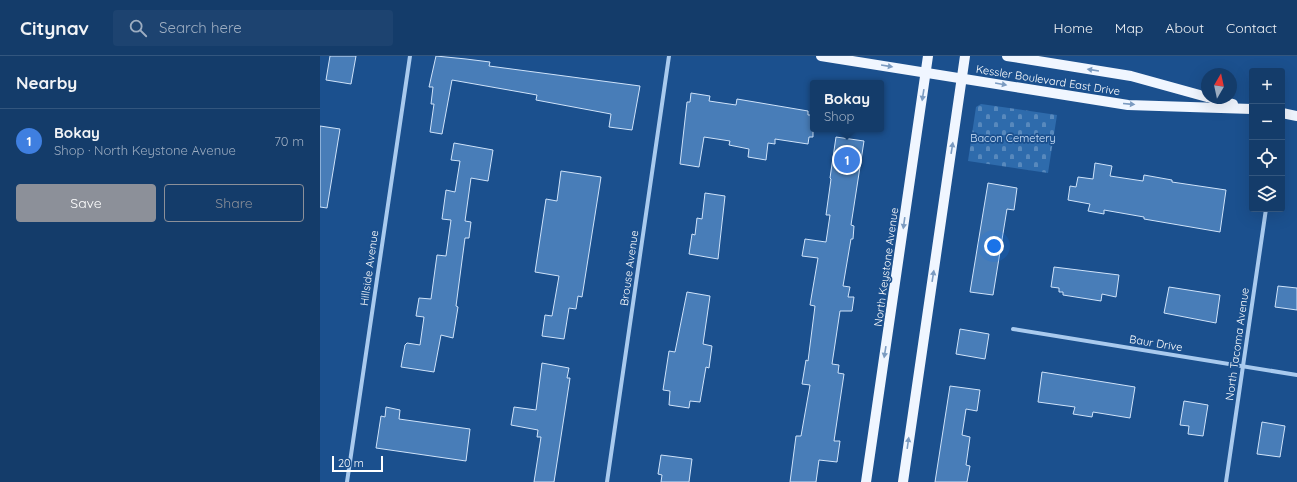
<!DOCTYPE html>
<meta charset="utf-8">
<style>
:root{--surface:#143c6a;--page:#1d4370;--text:#f1f3f6;--muted:#9dadc1;--line:#33567e;--accent:#8c9099}
body{margin:0;font-family:Quicksand,sans-serif;background:var(--page);color:var(--text)}
.controls{position:absolute;right:12px;top:12px;display:grid;overflow:hidden;border-radius:4px;box-shadow:0 4px 16px #0002}
.controls button{width:36px;height:36px;display:grid;place-items:center;padding:0;border:0;border-bottom:1px solid var(--line);background:var(--surface);color:var(--text);font:20px sans-serif}
.compass{position:absolute;left:881px;top:12px;width:36px;height:36px;border-radius:50%;background:var(--surface);box-shadow:0 4px 16px #0002;rotate:9deg}
.scale{position:absolute;left:12px;bottom:10px;width:51px;box-sizing:border-box;padding-left:4px;border:2px solid #fff;border-top:0;font-size:11px;line-height:14px;white-space:nowrap;color:#fff;-webkit-text-stroke:3px #1b508e;paint-order:stroke}
.you{position:absolute;left:674px;top:190px;width:14px;height:14px;margin:-10px;border:3px solid #fff;border-radius:50%;background:#1a73e8;box-shadow:0 0 0 6px #1a73e833}
.badge{display:grid;place-items:center;width:26px;height:26px;border-radius:50%;background:var(--accent);color:#fff;font-size:13px;font-weight:700}
.pin{position:absolute;translate:-50% -50%;border:2px solid #fff;box-shadow:0 1px 4px #0006}
.popup{position:absolute;left:490px;top:24px;width:74px;height:52px;box-sizing:border-box;display:grid;place-content:center;border-radius:4px;background:var(--surface);filter:drop-shadow(0 1px 3px #0005);font-size:13px;white-space:nowrap;color:var(--muted)}
.popup b{font-size:15px;color:var(--text)}
.popup::after{content:'';position:absolute;left:50%;top:100%;margin-left:-8px;border:8px solid transparent;border-top-color:var(--surface)}
.list{margin:0;padding:0;list-style:none}
h2{display:flex;justify-content:space-between;align-items:center;height:52px;margin:0;padding:0 16px;font-size:17px}
h2 small{font-size:13px;font-weight:400;color:var(--muted)}
.list li{display:grid;grid-template-columns:26px 1fr auto;gap:12px;align-items:center;box-sizing:border-box;height:64px;padding:0 16px;border-top:1px solid var(--line)}
.list b{display:block;font-size:15px;white-space:nowrap}
.list p{margin:0;font-size:13px;white-space:nowrap;color:var(--muted)}
.list em{font-size:13px;font-style:normal;color:var(--muted)}
.actions{display:flex;gap:8px;padding:12px 16px}
.actions a{flex:1;padding:9px 0;border:1px solid var(--accent);border-radius:4px;text-align:center;font-size:14px;color:var(--accent)}
.actions .main{background:var(--accent);color:#fff}
.icon{flex:none;width:22px;height:22px;fill:none;stroke:currentColor;stroke-width:2;stroke-linecap:round;stroke-linejoin:round}
.map{position:relative;flex:none;width:977px;height:426px;overflow:hidden}
header{display:flex;align-items:center;gap:24px;box-sizing:border-box;height:56px;padding:0 20px;background:var(--surface);border-bottom:1px solid var(--line)}
header strong{font-size:19px}
nav{display:flex;gap:22px;margin-inline-start:auto;font-size:14px}
.search{width:280px;height:36px;background:var(--page);display:flex;align-items:center;gap:10px;box-sizing:border-box;padding:0 14px;border-radius:4px;color:var(--muted);font-size:15px}
main{display:flex}
aside{flex:1;background:var(--surface)}
.map>svg:first-child{display:block}
.cemetery{fill:url(#cemetery-stones)}
.building{fill:#487db8;stroke:#cfe3fa}
.lines{fill:none;stroke-linecap:round;stroke-linejoin:round}
.minor{stroke:#a9caee;stroke-width:4}
.primary{stroke:#f0f6ff;stroke-width:10}
.oneway{fill:#7b9bc1}
.labels{text-anchor:middle;dominant-baseline:central;stroke-width:3.5;stroke-linejoin:round;paint-order:stroke}
.street-label{font-size:11px;fill:#fff;stroke:#1b508e}
.park-label{font-size:11px;fill:#cfe3fa;stroke:#1b508e}
</style>
<header>
<strong>Citynav</strong>
<div class="search"><svg class="icon" aria-label="search" viewBox="0 0 24 24"><circle cx="10" cy="10" r="6"/><path d="M15 15l6 6"/></svg>Search here</div>
<nav><a>Home</a><a>Map</a><a>About</a><a>Contact</a></nav>
</header>
<main>
<aside>
<h2>Nearby<small></small></h2>
<ul class="list">
<li><span class="badge" style="background:#3f7fe0">1</span><div><b>Bokay</b><p>Shop · North Keystone Avenue</p></div><em>70 m</em></li>
</ul>
<div class="actions"><a class="main">Save</a><a>Share</a></div>
</aside>
<div class="map">
<svg width="977" height="426" viewBox="0 0 977 426">
<defs>
<pattern id="cemetery-stones" width="16" height="16" patternUnits="userSpaceOnUse"><rect width="16" height="16" fill="#2e6bac"/><path d="M2 7V4a2 2 0 0 1 4 0v3zM10 15v-3a2 2 0 0 1 4 0v3z" fill="#5889bd"/></pattern>
</defs>
<rect width="100%" height="100%" fill="#1b508e"/>
<polygon class="cemetery" points="661,48 737,59 728,117 648,105 656,51"/>
<g class="building">
<polygon points="10,0 36,0 31,28 6,24"/>
<polygon points="116,0 146,3 170,6 169,10 320,30 312,74 289,71 291,58 216,44 217,39 132,24 122,78 110,76 114,48 111,48 113,31 109,31"/>
<polygon points="371,37 390,40 389,45 416,49 417,43 488,55 488,59 493,59 493,81 489,81 488,88 455,83 455,88 448,87 446,104 428,101 429,93 409,89 410,85 384,81 379,111 360,108 367,46 370,46"/>
<polygon points="0,70 20,73 7,152 0,151"/>
<polygon points="516,81 544,85 531,169 534,170 533,183 531,183 523,230 530,231 528,241 534,241 532,255 520,255 512,308 519,309 518,317 524,318 514,385 520,385 517,406 499,404 496,426 470,426 476,380 481,380 490,329 482,328 486,304 488,305 495,250 490,249 498,202 482,200 485,183 506,186 510,159 506,159 511,123 510,122"/>
<polygon points="134,87 173,94 168,125 151,122 145,165 151,166 149,182 145,182 136,250 138,251 133,282 121,279 114,316 81,311 85,289 87,287 100,289 104,261 96,260 99,242 111,243 117,199 126,200 131,164 122,163 126,134 135,136 140,105 131,104"/>
<polygon points="775,107 792,110 790,120 823,125 824,119 852,124 852,126 906,134 900,176 824,163 824,161 784,154 784,158 768,155 770,148 748,144 750,130 756,131 758,121 773,123"/>
<polygon points="241,115 281,121 262,241 258,240 256,253 249,252 244,283 222,280 225,259 232,260 239,220 215,216 226,143 237,145"/>
<polygon points="668,127 697,132 694,154 687,153 673,239 650,236"/>
<polygon points="385,137 405,140 398,203 369,198 372,178 375,179 377,162 382,163"/>
<polygon points="734,211 799,219 796,241 782,238 781,245 743,239 743,236 739,236 739,232 731,231"/>
<polygon points="958,230 977,232 977,254 955,251"/>
<polygon points="849,231 900,239 896,267 844,257"/>
<polygon points="367,236 390,240 383,288 392,290 389,312 386,311 380,346 370,345 369,352 349,349 350,335 343,334 349,295 355,296"/>
<polygon points="640,273 669,278 665,303 636,298"/>
<polygon points="222,307 249,312 247,322 250,322 234,426 214,426 221,381 217,381 218,374 191,369 194,351 216,354"/>
<polygon points="722,316 815,331 810,362 773,356 772,361 753,358 755,351 718,346"/>
<polygon points="630,330 660,334 657,355 646,353 642,379 650,381 646,409 650,410 647,426 615,426"/>
<polygon points="864,345 888,349 883,380 868,378 869,370 860,369"/>
<polygon points="66,351 80,354 79,363 150,373 146,405 56,392 61,360 65,361"/>
<polygon points="942,366 965,370 960,401 937,398"/>
<polygon points="341,399 372,403 369,426 341,426 342,419 338,418"/>
</g>
<g class="lines">
<g class="minor">
<polyline points="693,273 977,319"/>
<polyline points="27,426 90,0"/>
<polyline points="287,426 349,0"/>
<polyline points="906,426 946,153"/>
</g>
<g class="primary">
<polyline points="501,0 808,49 932,53"/>
<polyline points="687,0 811,20 887,41"/>
<polyline points="891,42 913,48"/>
<polyline points="962,57 977,60"/>
<polyline points="546,426 608,0"/>
<polyline points="583,426 645,0"/>
</g>
</g>
<defs><path id="oneway-solid" d="M-6-.8H1V-3.2L6.5 0L1 3.2V.8H-6Z"/></defs>
<g class="oneway">
<use href="#oneway-solid" transform="translate(567 10) rotate(9)"/>
<use href="#oneway-solid" transform="translate(773 14) rotate(-171)"/>
<use href="#oneway-solid" transform="translate(681 28) rotate(10)"/>
<use href="#oneway-solid" transform="translate(603 39) rotate(99)"/>
<use href="#oneway-solid" transform="translate(809 48) rotate(5)"/>
<use href="#oneway-solid" transform="translate(632 92) rotate(-81)"/>
<use href="#oneway-solid" transform="translate(584 167) rotate(98)"/>
<use href="#oneway-solid" transform="translate(613 220) rotate(-81)"/>
<use href="#oneway-solid" transform="translate(565 296) rotate(99)"/>
<use href="#oneway-solid" transform="translate(588 387) rotate(-82)"/>
</g>
<g class="labels">
<g class="street-label">
<text transform="translate(728 24) rotate(9)">Kessler Boulevard East Drive</text>
<text transform="translate(566 211) rotate(-82)">North Keystone Avenue</text>
<text transform="translate(49 212) rotate(-82)">Hillside Avenue</text>
<text transform="translate(309 212) rotate(-82)">Brouse Avenue</text>
<text transform="translate(836 287) rotate(9)">Baur Drive</text>
<text transform="translate(917 288) rotate(-82)">North Tacoma Avenue</text>
</g>
<g class="park-label">
<text x="693" y="82">Bacon Cemetery</text>
</g>
</g>
</svg>
<div class="controls">
<button>+</button>
<button>−</button>
<button><svg class="icon" aria-label="locate" viewBox="0 0 24 24"><circle cx="12" cy="12" r="6"/><path d="M12 2v4M12 18v4M2 12h4M18 12h4"/></svg></button>
<button><svg class="icon" aria-label="layers" viewBox="0 0 24 24"><path d="M12 4l9 5-9 5-9-5zM3 14l9 5 9-5"/></svg></button>
</div>
<svg class="compass" viewBox="-18 -18 36 36"><path d="M0-13l5 13h-10z" fill="#e53935"/><path d="M0 13l5-13h-10z" fill="#9dadc1"/></svg>
<div class="scale">20 m</div>
<div class="you"></div>
<div class="pin badge" style="left:527px;top:104px;background:#3f7fe0">1</div>
<div class="popup"><b>Bokay</b>Shop</div>
</div>
</main>
